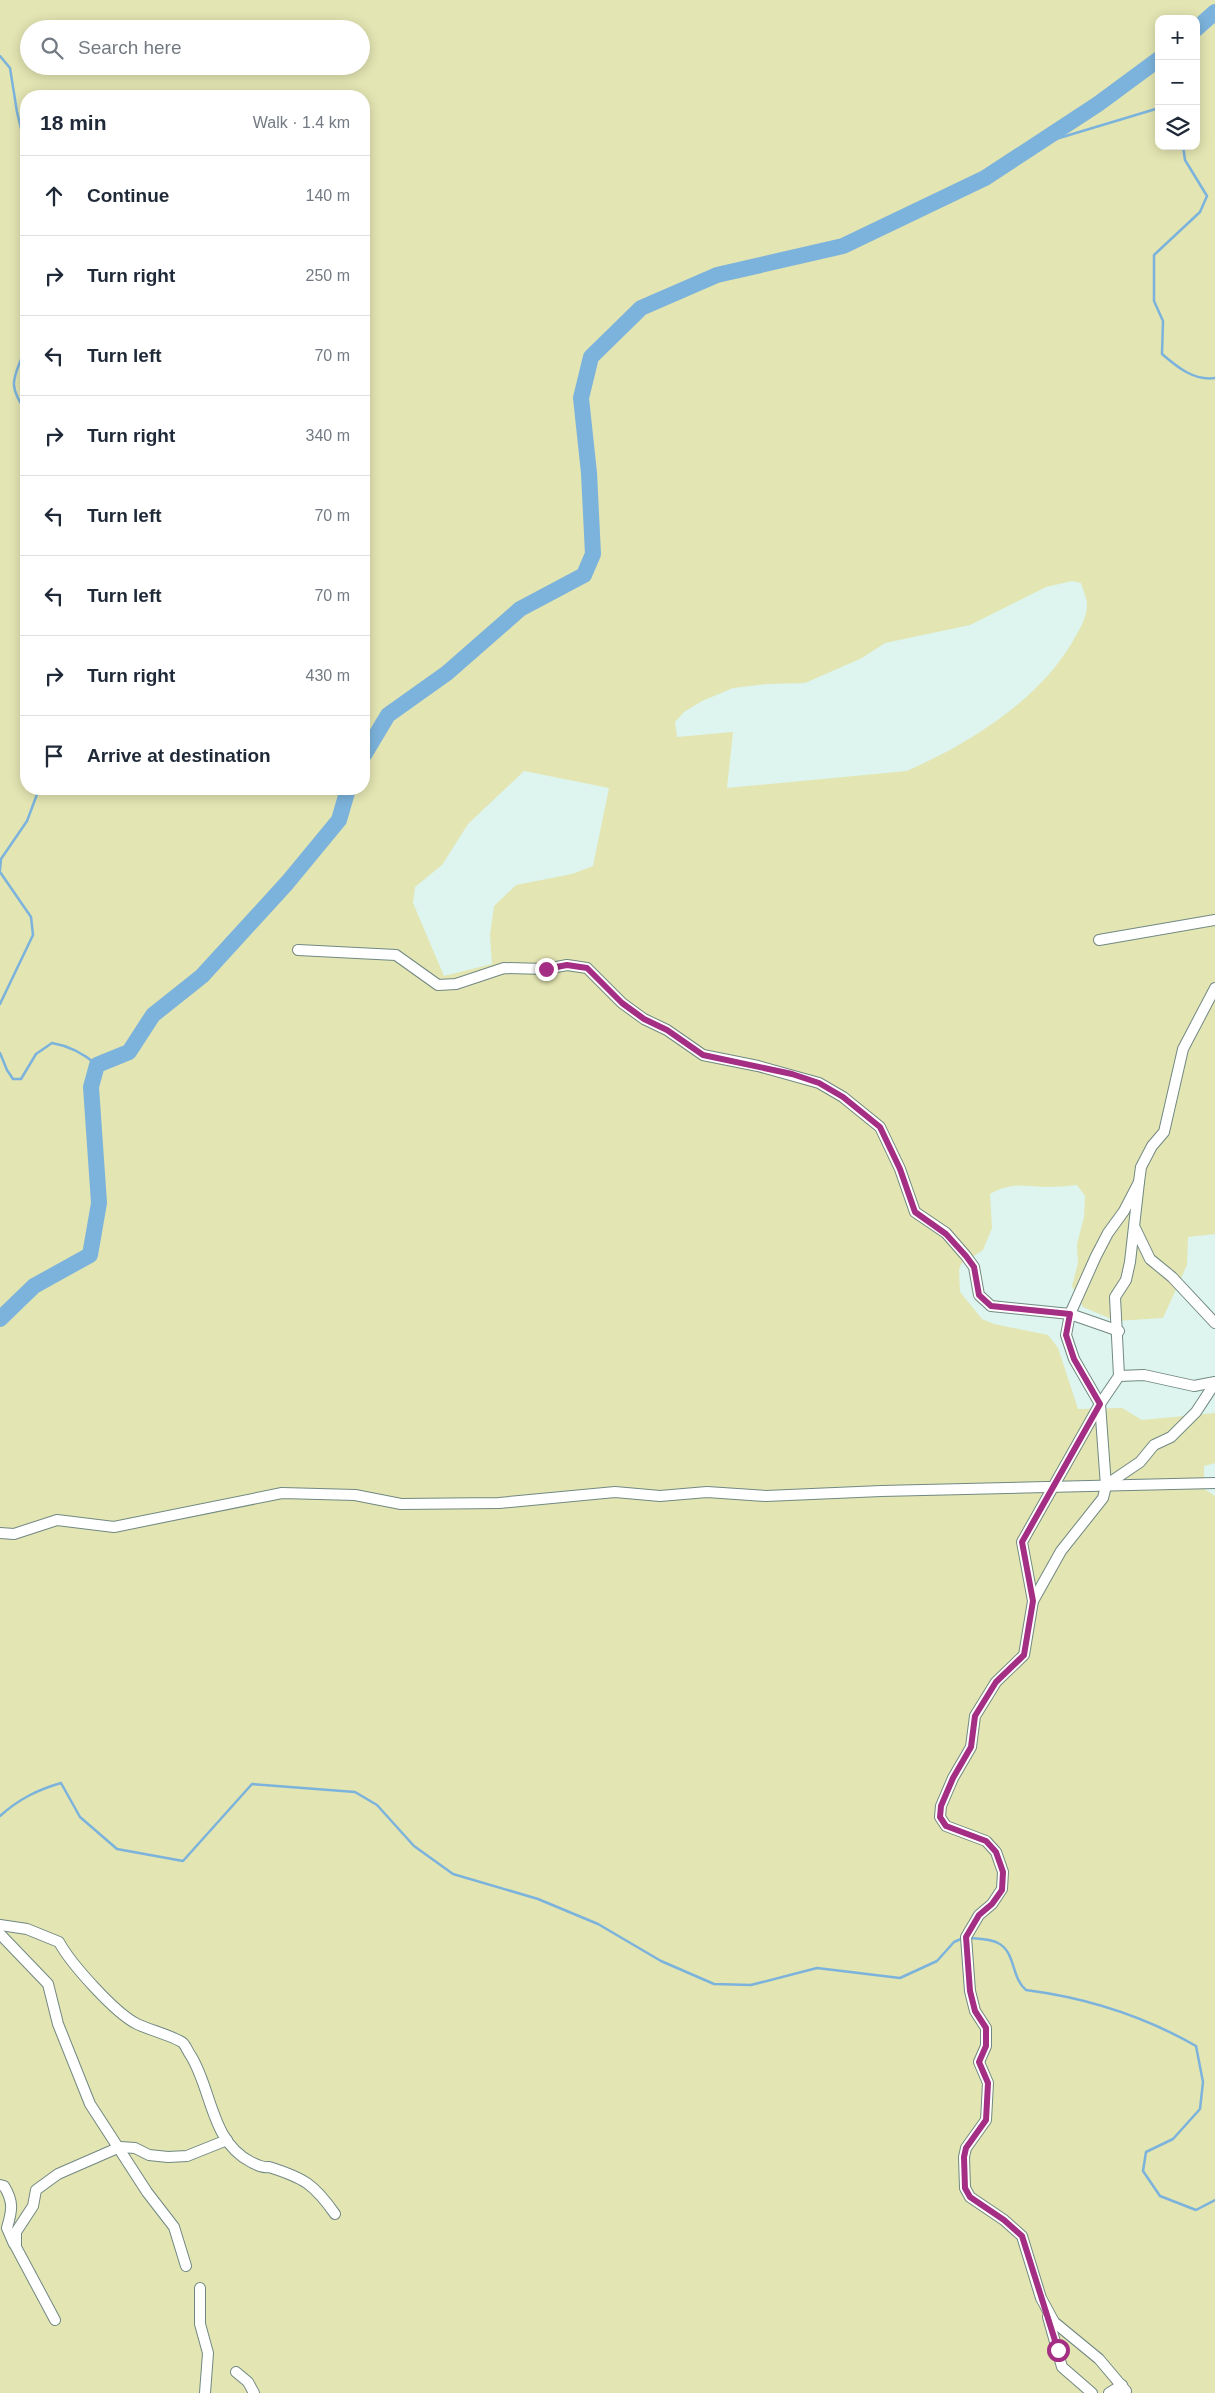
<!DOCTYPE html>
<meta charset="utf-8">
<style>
:root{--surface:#fff;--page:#f2f2f3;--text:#1f2937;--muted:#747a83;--line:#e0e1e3}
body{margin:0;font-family:Helvetica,sans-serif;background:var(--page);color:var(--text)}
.controls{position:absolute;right:15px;top:15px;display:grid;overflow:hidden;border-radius:10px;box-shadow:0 2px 12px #0003}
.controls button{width:45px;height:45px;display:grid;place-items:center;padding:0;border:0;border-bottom:1px solid var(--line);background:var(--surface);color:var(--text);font:25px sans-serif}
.stop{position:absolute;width:15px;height:15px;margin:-11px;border:4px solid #a52e85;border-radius:50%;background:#fff}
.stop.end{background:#a52e85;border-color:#fff;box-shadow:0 1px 5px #0008}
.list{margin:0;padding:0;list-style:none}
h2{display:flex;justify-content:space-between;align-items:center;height:65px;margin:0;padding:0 20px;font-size:21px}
h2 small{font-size:16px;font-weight:400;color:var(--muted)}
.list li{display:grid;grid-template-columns:32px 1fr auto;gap:15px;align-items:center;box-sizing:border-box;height:80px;padding:0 20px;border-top:1px solid var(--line)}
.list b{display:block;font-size:19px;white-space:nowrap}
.list em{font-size:16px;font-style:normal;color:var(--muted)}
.icon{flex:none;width:28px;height:28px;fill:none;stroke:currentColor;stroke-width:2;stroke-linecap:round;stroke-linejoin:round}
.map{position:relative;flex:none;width:1215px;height:2393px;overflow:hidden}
.search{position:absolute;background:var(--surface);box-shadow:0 2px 12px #0003;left:20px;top:20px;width:350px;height:55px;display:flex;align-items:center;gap:12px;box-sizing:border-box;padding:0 18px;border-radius:28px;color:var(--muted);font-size:19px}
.panel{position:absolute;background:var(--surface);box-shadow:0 2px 12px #0003;left:20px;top:90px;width:350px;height:705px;border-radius:20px}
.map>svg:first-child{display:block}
.green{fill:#e3e5b2;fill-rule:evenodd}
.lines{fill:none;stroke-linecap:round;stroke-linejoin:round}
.stream{stroke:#7cb3dc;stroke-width:2.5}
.river{stroke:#7cb3dc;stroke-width:16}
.minor-casing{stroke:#728882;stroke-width:12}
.minor{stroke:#fff;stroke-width:10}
.route{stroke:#a52e85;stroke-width:6}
</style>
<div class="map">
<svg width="1215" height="2393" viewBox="0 0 1215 2393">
<rect width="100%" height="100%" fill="#ddf5ee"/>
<path class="green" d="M0,0H1215V1234L1188,1237L1187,1265L1163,1318L1116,1321L1083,1307L1072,1286L1078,1263L1077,1244L1084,1217L1085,1196L1077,1185C1066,1186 1055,1187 1045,1187C1022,1186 1012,1182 990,1194L992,1228L983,1250L961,1264L959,1270L960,1292L982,1319L994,1324L1048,1335L1058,1348L1078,1409L1122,1408L1142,1420L1215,1413V1463L1204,1466V1489L1215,1496V2393H0ZM1159,19H1196V146H1159ZM29,29H361V66H29ZM26,96H364V789H26ZM1072,581L1081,583C1083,590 1087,598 1087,605C1087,618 1079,630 1073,641C1038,701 970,743 907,771L727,788L733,732L677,737L675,722L684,712L702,701L733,688L767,684L805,683L862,658L885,643L970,625L1046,587ZM524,771L609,788L593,866L572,874L516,885L494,906L490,935L492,964L444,976L413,903L415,887L442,865L468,824Z"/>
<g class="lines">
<g class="stream">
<polyline points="0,56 10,68 17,112 26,149"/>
<polyline points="1036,145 1159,108"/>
<path d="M1183,146L1185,160L1207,196L1200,212L1154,255V301L1163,321L1162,354C1177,367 1194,381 1215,378"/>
<polyline points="26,299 22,308 26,320"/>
<path d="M26,345C17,376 4,381 26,411"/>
<polyline points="0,870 1,859 27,821 39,789"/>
<polyline points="0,872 31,917 33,935 0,1004"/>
<path d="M0,1053L7,1070L13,1079H21L36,1054L52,1043C70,1046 83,1053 97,1065"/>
<path d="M0,1816C19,1799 37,1790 61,1783L80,1817L117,1849L183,1861L252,1784L355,1792L377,1805L414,1846L453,1874L538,1899L598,1924L661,1961L714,1984L751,1985L817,1968L900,1978L937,1961L954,1942L963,1938"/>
<path d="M970,1938C979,1939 991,1939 998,1943C1016,1952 1011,1978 1026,1990C1088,1998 1142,2015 1196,2046L1203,2082L1200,2109L1173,2139L1146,2152L1143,2171L1160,2196L1196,2210L1215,2200"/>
</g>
<g class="river">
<polyline points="1196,29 1215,12"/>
<polyline points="364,755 388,715 447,673 520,609 584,575 593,554 589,473 581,398 591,357 641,308 717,275 843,246 985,178 1098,104 1159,59"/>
<polyline points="0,1319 34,1286 90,1255 99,1203 91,1087 97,1065 129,1052 153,1015 202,976 287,883 339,820 348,789"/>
</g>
<defs>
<g id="minor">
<polyline points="1099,940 1215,920"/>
<polyline points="298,950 396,955 438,985 456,984 504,968 546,969 567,965 587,968 622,1003 644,1019 667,1030 703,1055 758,1066 819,1083 843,1097 880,1127 900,1169 915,1212 946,1233 966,1256 974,1267 979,1295 991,1306 1070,1314 1119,1331"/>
<polyline points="1135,1228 1150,1259 1172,1277 1215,1323"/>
<polyline points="1119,1376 1144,1375 1194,1386 1215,1382"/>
<polyline points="1106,1485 1140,1462 1154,1445 1171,1437 1196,1412 1215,1383"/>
<polyline points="0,1533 14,1534 57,1520 114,1527 282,1493 355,1495 401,1504 499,1503 615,1492 660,1496 707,1492 766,1496 881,1491 1215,1483"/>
<polyline points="1033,1601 1022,1542 1100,1404 1074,1359 1066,1335 1070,1314 1096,1256 1108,1233 1124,1211 1139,1182 1141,1167 1152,1146 1164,1132 1183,1049 1215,988"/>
<path d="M0,1925L27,1929L59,1942C71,1964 115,2013 137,2024C147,2029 176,2037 183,2043C186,2046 188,2052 191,2056C212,2090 211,2142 251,2162C257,2165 262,2168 269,2167C304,2178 314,2184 335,2214"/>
<polyline points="0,1934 48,1984 58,2024 90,2104 147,2192 174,2227 186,2266"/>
<path d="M0,2185L4,2186C14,2202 12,2211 7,2228L14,2244"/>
<polyline points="200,2288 200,2324 208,2353 205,2393"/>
<polyline points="1048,2317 1062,2367 1092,2393"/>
<polyline points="55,2320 16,2247 16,2232 33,2206 36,2190 58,2174 120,2147 135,2148 149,2155 168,2157 187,2156 227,2140"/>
<polyline points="236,2372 248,2382 254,2393"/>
<polyline points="1126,2391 1099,2359 1054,2322 1041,2298 1022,2236 1004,2220 970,2197 965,2188 964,2157 966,2148 986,2120 988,2083 979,2062 986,2046 986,2028 975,2011 970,1991 966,1937 979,1915 992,1904 1002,1889 1003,1872 996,1852 986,1841 946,1826 940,1817 941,1806 953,1778 971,1747 975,1716 996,1682 1024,1655 1033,1601 1061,1551 1103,1498 1106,1486 1100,1404 1119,1376 1115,1297 1126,1280 1130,1262 1139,1182"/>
<polyline points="1109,2393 1122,2385 1121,2390"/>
</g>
</defs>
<use href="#minor" class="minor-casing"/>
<use href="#minor" class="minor"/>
</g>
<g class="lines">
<polyline class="route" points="546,969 567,965 587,968 622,1003 644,1019 667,1030 703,1055 792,1074 819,1083 843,1097 880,1127 900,1169 915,1212 946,1234 966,1256 974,1267 979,1295 991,1306 1070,1314 1066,1335 1074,1359 1100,1404 1022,1542 1033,1601 1024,1655 996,1682 975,1716 971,1747 953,1778 941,1806 940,1817 946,1826 986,1841 996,1852 1003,1872 1002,1890 992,1904 979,1915 966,1937 970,1991 975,2011 986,2028 986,2046 979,2062 988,2083 986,2120 966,2148 964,2157 965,2188 970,2197 1004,2220 1022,2236 1058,2350"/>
</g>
</svg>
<div class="controls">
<button>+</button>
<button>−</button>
<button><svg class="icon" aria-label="layers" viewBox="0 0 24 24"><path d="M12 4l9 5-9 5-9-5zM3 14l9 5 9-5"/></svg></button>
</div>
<div class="stop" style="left:1058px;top:2350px"></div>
<div class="stop end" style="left:546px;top:969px"></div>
<div class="search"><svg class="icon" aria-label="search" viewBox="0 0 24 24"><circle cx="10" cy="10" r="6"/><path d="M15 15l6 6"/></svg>Search here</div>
<section class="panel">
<h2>18 min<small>Walk · 1.4 km</small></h2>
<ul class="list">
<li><svg class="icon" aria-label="ahead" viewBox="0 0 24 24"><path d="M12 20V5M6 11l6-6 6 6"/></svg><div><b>Continue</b></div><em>140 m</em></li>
<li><svg class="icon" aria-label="right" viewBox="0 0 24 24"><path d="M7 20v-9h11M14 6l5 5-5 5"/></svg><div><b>Turn right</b></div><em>250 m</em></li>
<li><svg class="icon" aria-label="left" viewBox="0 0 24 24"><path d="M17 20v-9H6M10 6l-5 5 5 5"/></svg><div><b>Turn left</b></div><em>70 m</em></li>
<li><svg class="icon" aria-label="right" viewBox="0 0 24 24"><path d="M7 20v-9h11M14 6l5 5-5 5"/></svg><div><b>Turn right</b></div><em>340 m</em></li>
<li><svg class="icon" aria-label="left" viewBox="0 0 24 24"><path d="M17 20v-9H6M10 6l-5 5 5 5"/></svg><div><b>Turn left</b></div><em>70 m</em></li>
<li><svg class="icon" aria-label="left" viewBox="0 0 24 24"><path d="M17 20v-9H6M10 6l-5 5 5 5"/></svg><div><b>Turn left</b></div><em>70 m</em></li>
<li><svg class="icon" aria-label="right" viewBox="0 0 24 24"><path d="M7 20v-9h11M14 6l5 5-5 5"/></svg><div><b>Turn right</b></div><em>430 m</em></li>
<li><svg class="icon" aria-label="arrive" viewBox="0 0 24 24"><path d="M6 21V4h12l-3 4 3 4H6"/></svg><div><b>Arrive at destination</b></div></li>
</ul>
</section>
</div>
